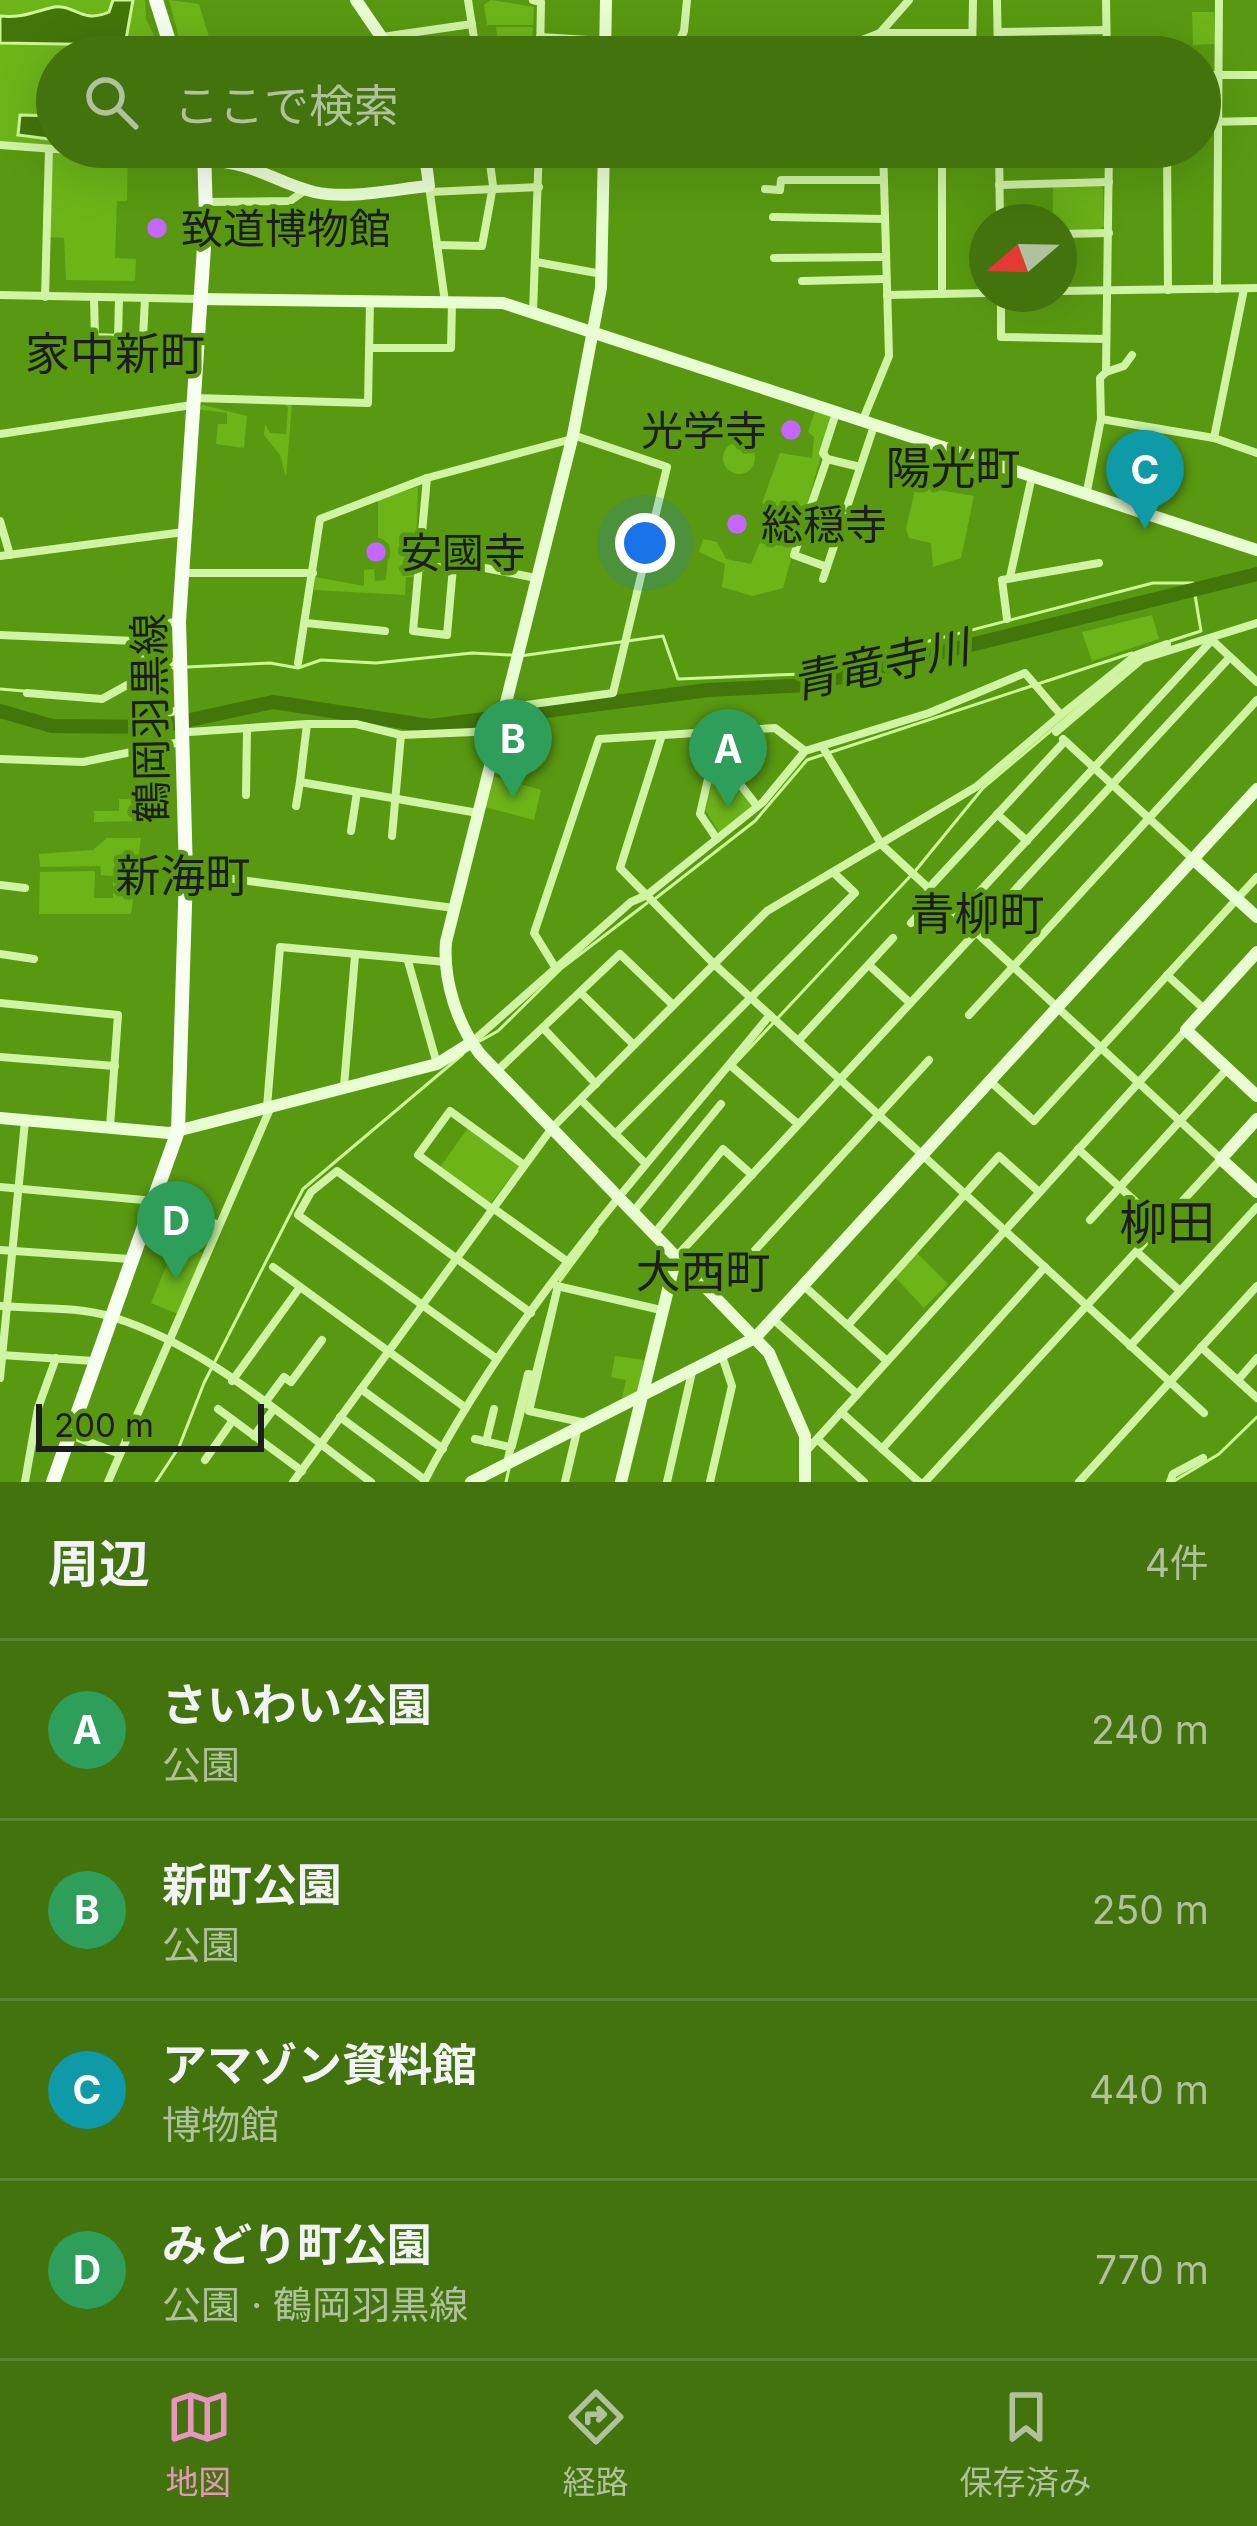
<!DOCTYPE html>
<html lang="ja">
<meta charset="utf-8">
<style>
:root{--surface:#43730d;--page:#4a7816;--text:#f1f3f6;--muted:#afc29d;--line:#5b852e;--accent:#e797bd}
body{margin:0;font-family:Inter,"Noto Sans JP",sans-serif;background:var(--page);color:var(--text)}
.compass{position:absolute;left:969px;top:204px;width:108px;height:108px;border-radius:50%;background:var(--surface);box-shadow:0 12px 48px #0002;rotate:250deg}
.scale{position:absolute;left:36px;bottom:30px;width:228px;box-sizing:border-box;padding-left:12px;border:6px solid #1d1d1d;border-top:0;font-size:33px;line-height:42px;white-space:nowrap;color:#1d1d1d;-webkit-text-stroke:9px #599911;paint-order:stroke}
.you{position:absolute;left:645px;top:543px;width:42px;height:42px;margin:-30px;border:9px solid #fff;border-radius:50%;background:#1a73e8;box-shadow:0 0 0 18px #1a73e833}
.badge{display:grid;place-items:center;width:78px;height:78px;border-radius:50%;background:var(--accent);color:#fff;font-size:39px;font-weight:700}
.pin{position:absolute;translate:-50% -99px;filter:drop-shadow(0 3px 6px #0008)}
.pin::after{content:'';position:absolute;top:63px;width:42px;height:36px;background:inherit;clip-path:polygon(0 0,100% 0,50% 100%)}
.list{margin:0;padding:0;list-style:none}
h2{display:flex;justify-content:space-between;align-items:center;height:156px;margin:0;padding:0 48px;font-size:51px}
h2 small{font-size:39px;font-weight:400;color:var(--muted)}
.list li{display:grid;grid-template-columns:78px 1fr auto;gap:36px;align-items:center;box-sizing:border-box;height:180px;padding:0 48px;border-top:3px solid var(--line)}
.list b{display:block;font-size:45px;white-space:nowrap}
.list p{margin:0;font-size:39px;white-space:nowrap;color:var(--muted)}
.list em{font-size:39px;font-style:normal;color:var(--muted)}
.icon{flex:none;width:66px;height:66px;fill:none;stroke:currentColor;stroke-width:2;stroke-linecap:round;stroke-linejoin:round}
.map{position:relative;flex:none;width:1257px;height:1482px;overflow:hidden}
.search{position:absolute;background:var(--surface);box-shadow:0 12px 48px #0002;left:36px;right:36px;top:36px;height:132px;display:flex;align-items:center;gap:30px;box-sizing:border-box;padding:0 42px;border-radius:66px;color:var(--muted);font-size:45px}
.sheet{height:876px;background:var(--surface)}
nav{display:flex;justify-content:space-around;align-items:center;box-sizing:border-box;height:168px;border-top:3px solid var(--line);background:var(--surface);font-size:33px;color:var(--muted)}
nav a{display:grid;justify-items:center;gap:6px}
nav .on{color:var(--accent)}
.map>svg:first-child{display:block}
.green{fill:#6db419}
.water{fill:#42750a;stroke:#ccf795;stroke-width:3}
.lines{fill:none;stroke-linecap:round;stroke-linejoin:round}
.stream{stroke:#ccf795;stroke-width:3}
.river{stroke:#42750a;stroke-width:14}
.street{stroke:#cff4a4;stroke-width:8}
.secondary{stroke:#e9fdd3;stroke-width:12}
.primary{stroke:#f7fff0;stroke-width:14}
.poi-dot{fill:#c566ff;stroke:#599911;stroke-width:4.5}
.labels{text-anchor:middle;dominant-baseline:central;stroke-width:9;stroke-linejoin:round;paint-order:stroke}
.poi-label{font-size:42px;fill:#1d1d1d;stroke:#599911;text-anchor:start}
.street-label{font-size:42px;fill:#1d1d1d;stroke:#599911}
.neighbourhood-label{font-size:45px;fill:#1d1d1d;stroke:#599911}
.water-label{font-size:45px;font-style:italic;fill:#1b1d19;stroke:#599911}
.quarter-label{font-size:48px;fill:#1d1d1d;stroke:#599911}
</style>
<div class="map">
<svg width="1257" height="1482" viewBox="0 0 1257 1482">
<rect width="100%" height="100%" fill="#599911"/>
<g class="green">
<polygon points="0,0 145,0 146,19 164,57 57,57 57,146 0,141"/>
<polygon points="169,0 199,4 212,47 230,57 184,57"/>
<polygon points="491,0 534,7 533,25 487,25 484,5"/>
<polygon points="1192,12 1214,12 1215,44 1193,45"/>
<polygon points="496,27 533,27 531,49 498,47"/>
<polygon points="50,153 128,157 127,201 117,201 115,258 136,259 135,281 66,280 64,238 48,237"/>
<polygon points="1098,184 1103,189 1104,226 1097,232 1059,233 1059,222 1053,222 1053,185"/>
<polygon points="284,404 292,404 286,477 280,455 264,435 265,424 270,433 286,434 288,407"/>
<polygon points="203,405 247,416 244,448 216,444 218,424 227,424 227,413 197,409"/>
<polygon points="816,408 833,414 803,519 762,503 780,453 812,458 814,437 808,432"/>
<circle cx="739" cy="458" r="16"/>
<polygon points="916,486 974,496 961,558 933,567 931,543 909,538 906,529"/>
<polygon points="418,487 415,577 406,577 405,595 314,590 315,577 364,586 364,570 374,569 375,581 386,580 389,544 378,538 378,500"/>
<polygon points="773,512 801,524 783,588 752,596 722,587 725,564 699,552 703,539 717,542 726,559 751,564"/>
<polygon points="1152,615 1159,639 1092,661 1082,632"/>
<polygon points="492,776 541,790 534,820 485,807"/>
<polygon points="712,778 735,782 753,806 720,834 706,811"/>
<polygon points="119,799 141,799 141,821 94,822 94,811 119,811"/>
<polygon points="107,838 141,838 131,914 39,914 40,872 95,871 94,898 113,898 113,876 101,875 100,866 40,867 39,854 93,850"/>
<polygon points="468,1128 519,1166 490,1204 440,1167"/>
<polygon points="176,1242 203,1253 178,1314 151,1303"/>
<polygon points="916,1252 948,1284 924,1308 894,1276"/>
<polygon points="615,1356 644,1360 638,1392 622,1398 626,1380 611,1377"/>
</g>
<g class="water">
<path d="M113,0H133L125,45L0,43V16C21,18 31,13 50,8C73,1 80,25 109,12Z"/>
<polygon points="20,115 57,116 57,140 18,135"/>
<polygon points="262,147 338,147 339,155 288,162 261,154"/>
</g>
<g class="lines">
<g class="stream">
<polyline points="520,656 663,636 678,679 802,674 1153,583 1193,583 1201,631 1170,641"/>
<polyline points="187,667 270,663 298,668 321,660 376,663 472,653 511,655"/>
<polyline points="151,668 177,668"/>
<polyline points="0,689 24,691"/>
<polyline points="656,898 755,821 807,760 1132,653"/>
<polyline points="480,1041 498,1031 562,968 647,903"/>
<polyline points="733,1066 916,870 983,788 1116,676"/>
<polyline points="560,1281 597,1231"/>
<polyline points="514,1448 555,1289"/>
<polyline points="1174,1481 1219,1454 1257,1417"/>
<polyline points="156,1482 179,1447 204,1383 303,1189 463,1054"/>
<polyline points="506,1482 509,1469"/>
</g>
<polyline class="river" points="0,711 52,726 158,727 273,702 430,726 708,690 809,685 1257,574"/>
<g class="street">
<polyline points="468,0 477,57"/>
<polyline points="533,0 541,2 540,57"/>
<polyline points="997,0 998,57"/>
<polyline points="1106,0 1107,57"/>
<polyline points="998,32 1106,30"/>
<polyline points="382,37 472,24"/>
<polyline points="540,37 605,41 662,57"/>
<polyline points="672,57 684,31 687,0"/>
<polyline points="819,57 880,33 972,33"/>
<polyline points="875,57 880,33 909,0"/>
<polyline points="972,57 973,0"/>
<polyline points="1200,75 1257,75"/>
<polyline points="1200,122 1257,121"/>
<polyline points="0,145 203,160"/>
<polyline points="999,147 1000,222"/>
<polyline points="1167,147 1168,290"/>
<polyline points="999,185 1109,182"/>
<polyline points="429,186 445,302"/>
<polyline points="765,189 780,190 781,180 884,180"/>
<polyline points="430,192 539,187"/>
<polyline points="207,202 290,201 304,191"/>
<polyline points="773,217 885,219"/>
<polyline points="1059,234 1109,233"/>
<polyline points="437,245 482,246 493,186 488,147"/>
<polyline points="774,258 886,257"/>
<polyline points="536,262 602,274"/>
<polyline points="802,281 886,279"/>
<polyline points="1217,289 1219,0"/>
<polyline points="1059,291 1257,288"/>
<polyline points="942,294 942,147"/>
<polyline points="1001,294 1001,337 1106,339"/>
<polyline points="0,295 199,299"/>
<polyline points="887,295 987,293"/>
<polyline points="45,297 49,149"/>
<polyline points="94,297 95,337 143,339 145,298"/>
<polyline points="533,312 539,147"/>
<polyline points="118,338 119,298"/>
<polyline points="369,348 451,348 452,303"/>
<polyline points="1106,372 1124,366 1132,355"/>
<polyline points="194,398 368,403 370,302"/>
<polyline points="1101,419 1214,438 1257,453"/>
<polyline points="862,422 889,356 883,147"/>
<polyline points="0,434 192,405"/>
<polyline points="1214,438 1244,289"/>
<polyline points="827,459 860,467"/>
<polyline points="427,478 413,631 447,635 453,567"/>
<polyline points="1087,491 1101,419 1100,378 1106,372 1109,147"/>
<polyline points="0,521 10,555"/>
<polyline points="0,556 184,532"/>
<polyline points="418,567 480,567 536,578"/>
<polyline points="827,567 794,555 827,459 823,453 836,413"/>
<polyline points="182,573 313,573"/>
<polyline points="1010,577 1032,476"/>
<polyline points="823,579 874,426"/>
<polyline points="1007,619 1002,580 1099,563"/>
<polyline points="177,622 132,627 143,666 166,713 180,710"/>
<polyline points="306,623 385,631"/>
<polyline points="0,635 135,641"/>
<polyline points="1213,641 1257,682"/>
<polyline points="298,663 320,519 427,478 572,439"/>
<polyline points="143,666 180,661"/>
<polyline points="27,693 102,699 147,674"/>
<polyline points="505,708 613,693 667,467 573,435"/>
<polyline points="1061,715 1136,655 1167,644"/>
<polyline points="307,724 300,782 478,813"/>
<polyline points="189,732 307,724 356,724 401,735 498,731"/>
<polyline points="1056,732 1142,659 1257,623"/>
<polyline points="662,735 620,868 714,964 1204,1413"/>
<polyline points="1063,739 1193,859"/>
<polyline points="822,746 882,845 1221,1159 925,1482"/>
<polyline points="0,759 83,762 180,742"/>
<polyline points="709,774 736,779 757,806"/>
<polyline points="246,795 247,728"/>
<polyline points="296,806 300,782"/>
<polyline points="997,814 1027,841"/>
<polyline points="351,831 357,792"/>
<polyline points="392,836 401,735"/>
<polyline points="717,839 700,814 719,731"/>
<polyline points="188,873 454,908"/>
<polyline points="0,885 25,888"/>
<polyline points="928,889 1065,741"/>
<polyline points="957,916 1212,640"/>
<polyline points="911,923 936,896"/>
<polyline points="0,954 34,959"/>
<polyline points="408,961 437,1064"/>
<polyline points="869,965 910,1003"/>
<polyline points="555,967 534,933 599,739 775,728 805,751"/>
<polyline points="1167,975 1204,1009"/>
<polyline points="581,993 634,1045"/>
<polyline points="0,1003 118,1015 110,1127"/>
<polyline points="969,1015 1257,700"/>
<polyline points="544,1029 596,1084"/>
<polyline points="798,1041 893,938"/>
<polyline points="0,1057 115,1066"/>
<polyline points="730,1065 798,1124"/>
<polyline points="497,1071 620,954 673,1005"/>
<polyline points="991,1082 1034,1121 1257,877"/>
<polyline points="344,1086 355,956"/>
<polyline points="581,1100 645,1163"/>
<polyline points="267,1107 280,947 446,962"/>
<polyline points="615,1134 855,893 835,874"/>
<polyline points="1078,1149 1161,1225"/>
<polyline points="0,1187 155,1201 219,1225"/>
<polyline points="493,1208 568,1262"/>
<polyline points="492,1209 418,1155 450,1111 524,1165"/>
<polyline points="633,1212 721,1104"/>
<polyline points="1090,1220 1228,1068"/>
<polyline points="654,1234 723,1149 752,1175"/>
<polyline points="0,1250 130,1259"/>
<polyline points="1137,1252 1180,1291"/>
<polyline points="676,1257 1230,657"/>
<polyline points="273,1267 466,1408"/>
<polyline points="557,1286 661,1310"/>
<polyline points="558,1286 529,1411 586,1423"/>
<polyline points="804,1286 887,1361"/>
<polyline points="714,1295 929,1060"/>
<path d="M0,1306C36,1309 77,1306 112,1317C208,1346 291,1424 371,1482"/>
<polyline points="773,1319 857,1394"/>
<polyline points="848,1325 999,1156 1038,1191"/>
<polyline points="1130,1346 1257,1207"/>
<polyline points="1201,1347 1257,1398"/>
<polyline points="1,1355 94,1361"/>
<polyline points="497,1359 298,1215 311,1192 337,1171 531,1313"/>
<polyline points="0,1378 25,1121"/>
<polyline points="1238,1380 1257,1358"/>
<polyline points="232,1381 300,1287"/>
<polyline points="361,1389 443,1449"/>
<polyline points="264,1404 284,1377 291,1382 322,1340"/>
<polyline points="218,1409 302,1471"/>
<polyline points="841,1412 919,1482"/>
<polyline points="340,1417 425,1480"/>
<polyline points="71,1435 120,1454"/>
<polyline points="254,1436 273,1410"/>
<polyline points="475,1439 510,1447"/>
<polyline points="817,1439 864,1482"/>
<polyline points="486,1442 494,1409"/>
<polyline points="808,1449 1186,1030"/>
<polyline points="882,1449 1045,1267"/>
<polyline points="205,1460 233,1420"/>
<polyline points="507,1463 528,1374 537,1376"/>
<polyline points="25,1482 38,1408 56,1358"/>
<polyline points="108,1482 270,1109"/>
<polyline points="293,1482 552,1128 742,936 767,911 976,787 1061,715 1025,673 929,713 805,751 763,802 647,895 631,902 472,1042"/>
<path d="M424,1482C514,1308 648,1165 770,1015"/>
<polyline points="565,1482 577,1431"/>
<polyline points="667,1482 692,1372"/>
<polyline points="710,1482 732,1386 722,1356"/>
<polyline points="1079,1482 1257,1286"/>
<polyline points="1170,1482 1173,1474 1203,1458"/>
</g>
<g class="secondary">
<polyline points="356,0 395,57"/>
<polyline points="605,57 606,0"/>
<path d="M604,147L601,288L573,435L446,942C443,980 457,1024 480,1054L769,1353L805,1436V1482"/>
<path d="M205,160C258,163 271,181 314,192C349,200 395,189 429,186L424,147"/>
<polyline points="199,299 503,303 1257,550"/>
<polyline points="1193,859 1257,917"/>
<polyline points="1257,952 1186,1030 1257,1096"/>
<polyline points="0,1118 169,1133 437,1064 472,1042"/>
<polyline points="1257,1119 1221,1159 1257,1192"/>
<polyline points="471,1482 755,1338 1257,789"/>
<polyline points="621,1482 676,1257"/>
</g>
<g class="primary">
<polyline points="156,0 174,57"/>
<polyline points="53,1482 178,1131 186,873 179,621 206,217 204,147"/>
</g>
</g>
<g class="poi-dot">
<circle cx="157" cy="228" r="12"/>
<circle cx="791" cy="430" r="12"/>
<circle cx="737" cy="524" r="12"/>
<circle cx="376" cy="552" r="12"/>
</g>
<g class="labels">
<g class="poi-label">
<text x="181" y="228">致道博物館</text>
<text x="767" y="430" text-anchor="end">光学寺</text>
<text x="761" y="524">総穏寺</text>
<text x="400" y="552">安國寺</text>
</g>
<g class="street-label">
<text transform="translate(150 718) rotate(-91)">鶴岡羽黒線</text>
</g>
<g class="neighbourhood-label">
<text x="115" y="353">家中新町</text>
<text x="953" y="467">陽光町</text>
<text x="183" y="875">新海町</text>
<text x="977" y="913">青柳町</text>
<text x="703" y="1271">大西町</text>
</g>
<g class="water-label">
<text transform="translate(880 664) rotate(-12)">青竜寺川</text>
</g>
<g class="quarter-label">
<text x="1167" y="1222">柳田</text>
</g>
</g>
</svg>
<svg class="compass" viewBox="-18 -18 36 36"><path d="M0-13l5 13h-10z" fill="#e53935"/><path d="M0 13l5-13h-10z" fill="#afc29d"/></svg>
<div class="scale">200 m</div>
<div class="you"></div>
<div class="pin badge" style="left:728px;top:808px;background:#2e9e5b">A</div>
<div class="pin badge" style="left:513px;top:798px;background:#2e9e5b">B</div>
<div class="pin badge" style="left:1145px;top:529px;background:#0f9aa8">C</div>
<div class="pin badge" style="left:176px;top:1280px;background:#2e9e5b">D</div>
<div class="search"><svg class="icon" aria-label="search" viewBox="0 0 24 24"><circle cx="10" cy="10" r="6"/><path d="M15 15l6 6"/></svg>ここで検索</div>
</div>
<section class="sheet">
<h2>周辺<small>4件</small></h2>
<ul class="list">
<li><span class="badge" style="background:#2e9e5b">A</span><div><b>さいわい公園</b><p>公園</p></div><em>240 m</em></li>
<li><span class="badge" style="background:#2e9e5b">B</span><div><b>新町公園</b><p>公園</p></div><em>250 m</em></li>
<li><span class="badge" style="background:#0f9aa8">C</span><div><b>アマゾン資料館</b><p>博物館</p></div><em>440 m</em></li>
<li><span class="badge" style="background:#2e9e5b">D</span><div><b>みどり町公園</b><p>公園 · 鶴岡羽黒線</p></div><em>770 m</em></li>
</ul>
</section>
<nav>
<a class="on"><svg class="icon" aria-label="map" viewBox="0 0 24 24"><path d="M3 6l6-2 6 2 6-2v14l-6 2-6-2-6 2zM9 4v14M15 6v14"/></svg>地図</a>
<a><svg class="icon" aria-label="directions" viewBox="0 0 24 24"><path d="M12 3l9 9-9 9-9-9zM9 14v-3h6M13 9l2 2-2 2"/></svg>経路</a>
<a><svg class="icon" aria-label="saved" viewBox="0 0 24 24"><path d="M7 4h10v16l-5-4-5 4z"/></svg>保存済み</a>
</nav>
